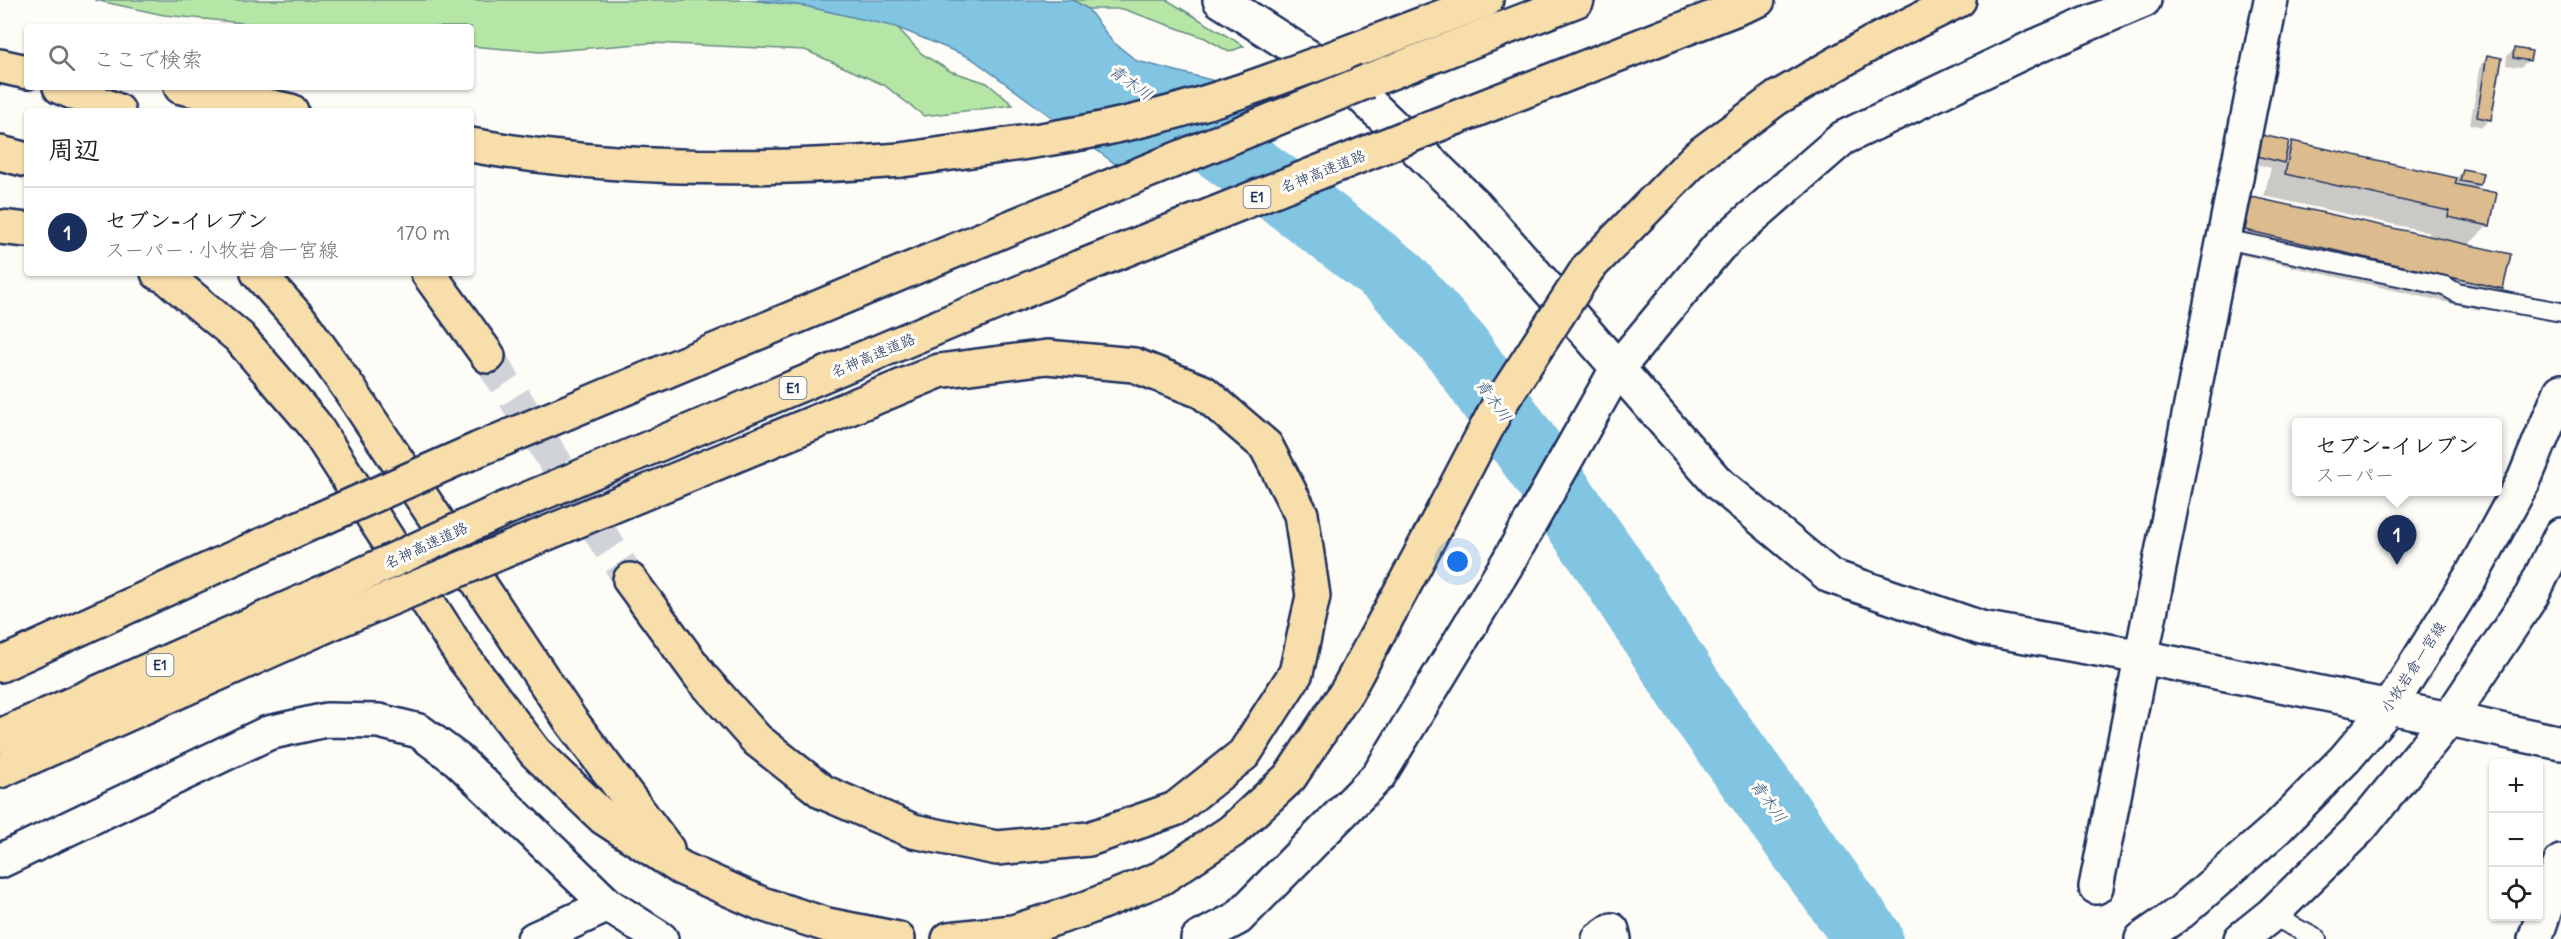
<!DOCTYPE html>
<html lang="ja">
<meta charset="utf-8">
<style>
:root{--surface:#fff;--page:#f6f6f6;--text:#202124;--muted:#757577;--line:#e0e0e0;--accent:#1b2f5e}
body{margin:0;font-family:Delius,"Klee One",sans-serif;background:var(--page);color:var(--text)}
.controls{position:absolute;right:18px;bottom:18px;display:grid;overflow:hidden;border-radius:6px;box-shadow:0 2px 4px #0004}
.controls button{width:54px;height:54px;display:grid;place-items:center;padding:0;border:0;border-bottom:2px solid var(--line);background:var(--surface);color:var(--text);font:30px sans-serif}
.you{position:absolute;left:1458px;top:562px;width:21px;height:21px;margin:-15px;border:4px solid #fff;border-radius:50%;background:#1a73e8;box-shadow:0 0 0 9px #1a73e833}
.badge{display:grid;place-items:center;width:39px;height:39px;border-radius:50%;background:var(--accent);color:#fff;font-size:20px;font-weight:700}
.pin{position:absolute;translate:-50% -50px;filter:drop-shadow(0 2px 3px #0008)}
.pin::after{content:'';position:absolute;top:32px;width:21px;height:18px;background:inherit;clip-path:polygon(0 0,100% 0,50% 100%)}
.popup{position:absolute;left:2292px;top:418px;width:210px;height:78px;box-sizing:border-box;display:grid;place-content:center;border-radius:6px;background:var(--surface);filter:drop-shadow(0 2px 4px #0005);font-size:20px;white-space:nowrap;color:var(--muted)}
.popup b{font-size:22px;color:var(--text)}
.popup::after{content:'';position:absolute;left:50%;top:100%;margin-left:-12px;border:12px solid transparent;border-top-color:var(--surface)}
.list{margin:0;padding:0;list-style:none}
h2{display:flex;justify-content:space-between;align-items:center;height:78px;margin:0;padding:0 24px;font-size:26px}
h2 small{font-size:20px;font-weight:400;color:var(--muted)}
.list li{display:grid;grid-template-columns:39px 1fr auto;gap:18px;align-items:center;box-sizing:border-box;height:90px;padding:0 24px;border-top:2px solid var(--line)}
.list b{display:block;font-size:22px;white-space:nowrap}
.list p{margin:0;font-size:20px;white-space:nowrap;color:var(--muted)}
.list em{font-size:20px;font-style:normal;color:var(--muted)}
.icon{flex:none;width:33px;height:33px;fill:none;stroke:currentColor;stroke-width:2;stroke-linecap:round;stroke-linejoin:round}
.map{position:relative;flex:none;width:2561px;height:939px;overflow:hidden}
.search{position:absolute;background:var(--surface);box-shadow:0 2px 4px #0004;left:24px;top:24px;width:450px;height:66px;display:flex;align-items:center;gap:15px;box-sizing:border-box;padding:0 21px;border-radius:6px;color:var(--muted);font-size:22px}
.panel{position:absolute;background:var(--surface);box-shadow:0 2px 4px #0004;left:24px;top:108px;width:450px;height:168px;border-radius:6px}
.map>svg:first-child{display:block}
.green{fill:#b6e6a5;stroke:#688a82;stroke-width:1.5}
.water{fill:#82c5e3;stroke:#5989ae;stroke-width:1.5}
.shadow{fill:#0003}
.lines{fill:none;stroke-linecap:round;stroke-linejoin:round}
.river{stroke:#82c5e3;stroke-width:68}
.building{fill:#dcbb8e;stroke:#1b2f5e;stroke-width:1.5}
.motorway-tunnel{stroke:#d0d3d8;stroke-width:33;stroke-dasharray:33 16;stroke-linecap:butt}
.service-casing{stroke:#1b2f5e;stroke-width:22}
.minor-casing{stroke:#1b2f5e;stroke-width:38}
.tertiary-casing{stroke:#1b2f5e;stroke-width:38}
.secondary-casing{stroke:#1b2f5e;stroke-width:38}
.motorway-casing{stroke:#1b2f5e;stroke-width:38}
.service{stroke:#fdfcf7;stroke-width:18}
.minor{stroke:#fdfcf7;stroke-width:33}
.tertiary{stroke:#fdfcf7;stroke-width:33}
.secondary{stroke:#fdfcf7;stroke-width:33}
.motorway{stroke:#f8deab;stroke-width:33}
.motorway-bridge-casing{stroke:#1b2f5e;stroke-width:38;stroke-linecap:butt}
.motorway-bridge{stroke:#f8deab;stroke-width:33}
.labels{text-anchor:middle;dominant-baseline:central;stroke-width:6;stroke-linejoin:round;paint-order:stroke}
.shield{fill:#fdfcf7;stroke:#5f6c8c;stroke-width:1.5}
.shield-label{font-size:14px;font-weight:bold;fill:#1b2f5e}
.street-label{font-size:15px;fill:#1b2f5e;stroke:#fdfcf7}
.water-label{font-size:16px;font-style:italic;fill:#3a5c86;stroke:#fdfcf7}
</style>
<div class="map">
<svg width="2561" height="939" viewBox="0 0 2561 939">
<rect width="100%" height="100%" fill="#fdfcf7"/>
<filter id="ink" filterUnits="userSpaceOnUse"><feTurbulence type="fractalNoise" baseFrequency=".0167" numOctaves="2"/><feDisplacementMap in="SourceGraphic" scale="12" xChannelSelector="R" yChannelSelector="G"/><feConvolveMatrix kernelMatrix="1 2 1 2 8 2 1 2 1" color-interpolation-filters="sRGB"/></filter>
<g filter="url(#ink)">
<g class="green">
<polygon points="95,0 751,0 805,6 897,27 922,54 950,71 987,83 1013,105 924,116 884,85 805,50 651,43 540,52 471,46 471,27 283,27 164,15"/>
<polygon points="1073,0 1167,0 1244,46 1229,52 1205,38 1123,9 1088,9"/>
</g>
<polygon class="water" points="751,0 1073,0 1088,9 1112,41 1137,61 1219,82 1280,101 1118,166 971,58 896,27 805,6"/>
<g class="shadow">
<polygon points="2515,49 2529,60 2521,67 2506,65 2507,56"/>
<polygon points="2488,57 2490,119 2482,127 2470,124 2481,64"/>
<polygon points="2263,136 2285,151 2293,143 2456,178 2464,171 2478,185 2474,190 2488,226 2467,246 2502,288 2480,310 2224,251 2231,220 2252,199 2428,238 2429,232 2264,196 2271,168 2251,163 2255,144"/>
</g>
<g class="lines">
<polyline class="river" points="1156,101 1275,186 1395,278 1458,349 1607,562 1703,710 1869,939"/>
</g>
<g class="building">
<polygon points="2514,48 2532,51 2530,61 2513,58"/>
<polygon points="2487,55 2502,58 2491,120 2477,117"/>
<polygon points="2262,135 2289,141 2284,163 2257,156"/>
<polygon points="2292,141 2457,178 2455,184 2497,193 2490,226 2448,217 2449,211 2285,174"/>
<polygon points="2463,169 2483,173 2480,185 2460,181"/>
<polygon points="2252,197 2511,254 2503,289 2245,230"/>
</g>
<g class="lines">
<polyline class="motorway-tunnel" points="488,356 630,580"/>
<defs>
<g id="service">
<polyline points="2225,239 2445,286 2457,293 2561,312"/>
<polyline points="2271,915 2317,939"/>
</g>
<g id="minor">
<polyline points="1220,0 1346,81 1476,206 1717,482 1830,576 1981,628 2142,657 2449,719"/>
<polyline points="0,861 268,733 326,720 379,721 419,731 458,760 608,905 661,939"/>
<polyline points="2096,887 2271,0"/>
<polyline points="534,939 608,905"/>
<polyline points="1198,939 1238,918 1379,775 1507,564 1617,369 1719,246 1843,138 2036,46 2144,0"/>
<polyline points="1599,939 1612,930 1614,939"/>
<polyline points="2535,939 2561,862"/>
</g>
<polyline id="tertiary" points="2449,719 2561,743"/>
<g id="secondary">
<polyline points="2142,939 2181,912 2277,828 2345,759 2390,706 2473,573 2524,480 2561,391"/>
<polyline points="2241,939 2271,915 2359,829 2449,719 2532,595 2561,535"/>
</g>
<g id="motorway">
<polyline points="1341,55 1486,0"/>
<polyline points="0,66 27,72"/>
<polyline points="1368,81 1577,0"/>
<polyline points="60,87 118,111"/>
<polyline points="181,87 291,111"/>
<polyline points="1432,127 1758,0"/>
<path d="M471,145C612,171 758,171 901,160"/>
<polyline points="0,153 27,160"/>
<polyline points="0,227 27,230"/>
<polyline points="1588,268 1698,156 1777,98 1872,43 1959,0"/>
<polyline points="158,273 167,277 239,337 313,423 463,657 535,752 604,818 681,868 762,904 827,925 898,939"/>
<polyline points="258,273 301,321 348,387 571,721 667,849"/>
<polyline points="428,273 488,356"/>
<polyline points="479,449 1045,213"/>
<polyline points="504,509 1081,267"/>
<polyline points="523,543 939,371 1047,357 1134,365 1203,392 1266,446 1301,514 1313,596 1296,673 1244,754 1175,809 1089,839 997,848 913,831 823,792 757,740 701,677 630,580"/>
<polyline points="0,665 293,531"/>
<polyline points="0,736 320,594"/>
<polyline points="0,771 334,622"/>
<polyline points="949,939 1013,932 1087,908 1161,878 1232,831 1290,777 1347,691 1415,565"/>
</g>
</defs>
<use href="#service" class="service-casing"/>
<use href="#minor" class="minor-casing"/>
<use href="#tertiary" class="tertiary-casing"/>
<use href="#secondary" class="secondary-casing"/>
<use href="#motorway" class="motorway-casing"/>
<use href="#service" class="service"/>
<use href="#minor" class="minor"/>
<use href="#tertiary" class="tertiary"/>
<use href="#secondary" class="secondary"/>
<use href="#motorway" class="motorway"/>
<defs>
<g id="motorway-bridge">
<path d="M901,160C984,148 1073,138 1154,117C1218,101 1279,78 1341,55"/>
<polyline points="1045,213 1368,81"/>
<polyline points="1081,267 1432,127"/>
<polyline points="293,531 479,449"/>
<polyline points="1415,565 1496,410 1588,268"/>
<polyline points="320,594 504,509"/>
<polyline points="334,622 523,543"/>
</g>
</defs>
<use href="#motorway-bridge" class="motorway-bridge-casing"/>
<use href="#motorway-bridge" class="motorway-bridge"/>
</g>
</g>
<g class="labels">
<g class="shield">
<rect x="1243.5" y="186" width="27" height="22" rx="4.5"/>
<rect x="779.5" y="377" width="27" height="22" rx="4.5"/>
<rect x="146.5" y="654" width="27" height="22" rx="4.5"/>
</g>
<g class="shield-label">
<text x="1257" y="197">E1</text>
<text x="793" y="388">E1</text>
<text x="160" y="665">E1</text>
</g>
<g class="street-label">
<text transform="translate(1323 171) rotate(-22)">名神高速道路</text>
<text transform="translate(873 355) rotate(-23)">名神高速道路</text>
<text transform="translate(426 545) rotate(-25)">名神高速道路</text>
<text transform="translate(2413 667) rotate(-57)">小牧岩倉一宮線</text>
</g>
<g class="water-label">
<text transform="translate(1131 82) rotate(36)">青木川</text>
<text transform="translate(1494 400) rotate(55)">青木川</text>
<text transform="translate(1769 801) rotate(54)">青木川</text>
</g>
</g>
</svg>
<div class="controls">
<button>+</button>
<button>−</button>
<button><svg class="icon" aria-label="locate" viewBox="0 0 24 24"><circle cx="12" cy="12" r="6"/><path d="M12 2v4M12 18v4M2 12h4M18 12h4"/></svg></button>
</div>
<div class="you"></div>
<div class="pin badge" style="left:2397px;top:565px">1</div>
<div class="popup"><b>セブン-イレブン</b>スーパー</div>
<div class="search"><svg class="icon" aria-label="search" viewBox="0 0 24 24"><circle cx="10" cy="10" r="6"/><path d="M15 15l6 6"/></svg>ここで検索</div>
<section class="panel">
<h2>周辺<small></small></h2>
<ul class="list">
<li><span class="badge">1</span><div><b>セブン-イレブン</b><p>スーパー · 小牧岩倉一宮線</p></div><em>170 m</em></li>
</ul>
</section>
</div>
